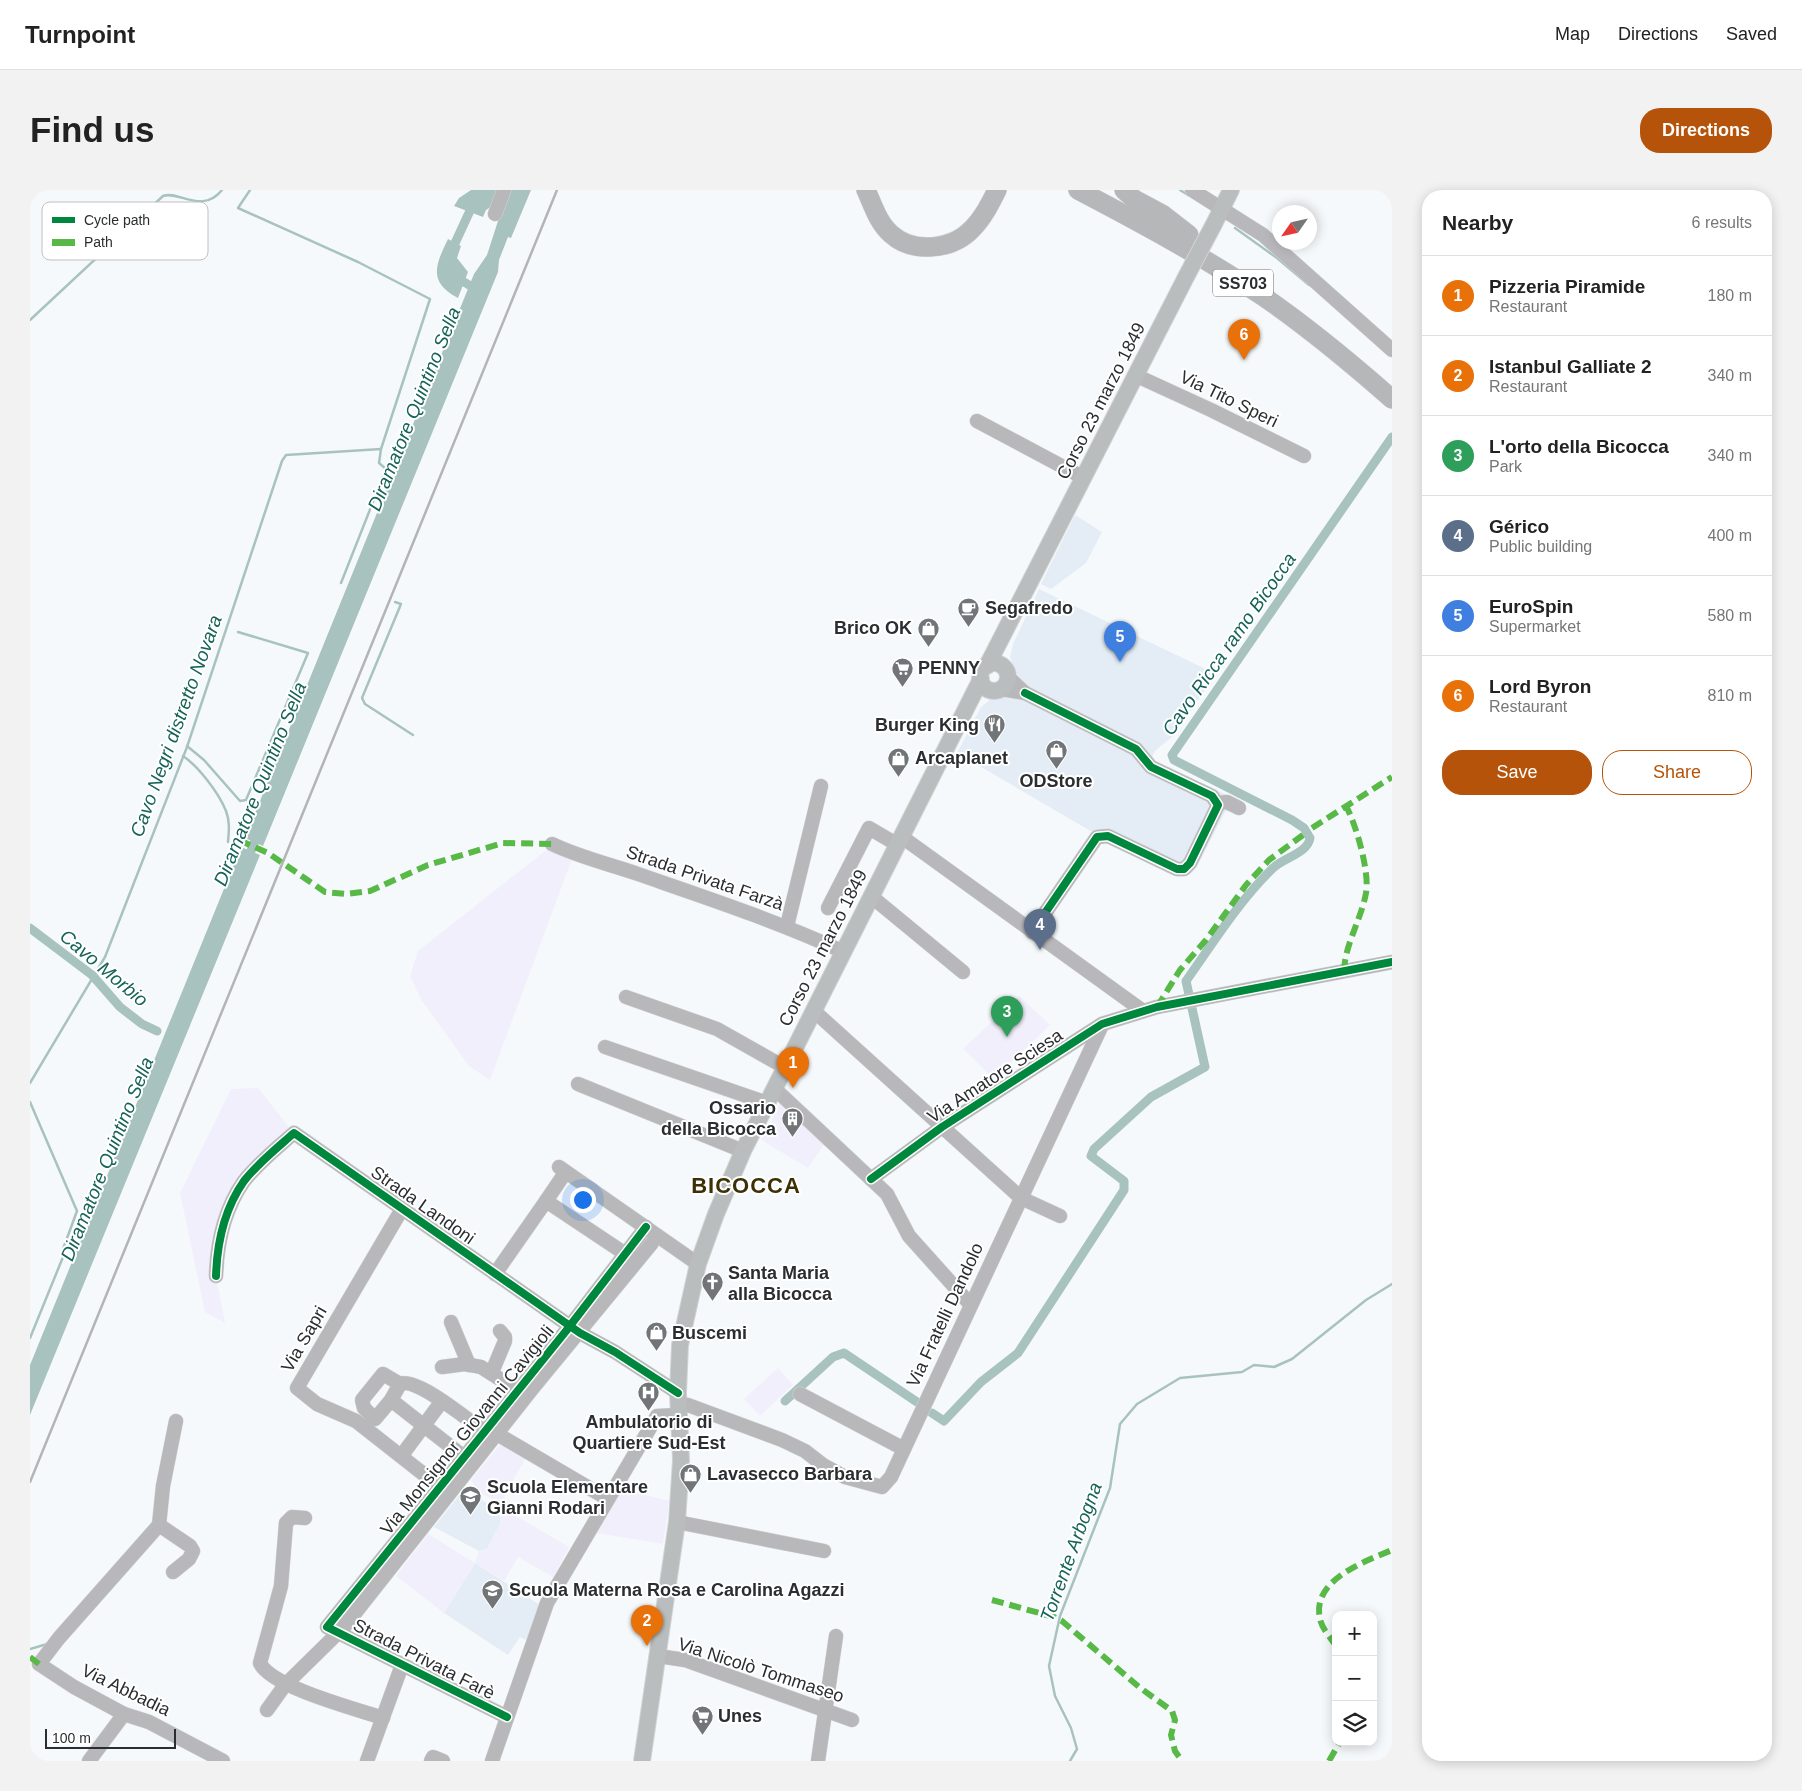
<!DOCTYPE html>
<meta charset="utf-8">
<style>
:root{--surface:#fff;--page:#f2f2f2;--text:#222;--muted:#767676;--line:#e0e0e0;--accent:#b45309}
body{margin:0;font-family:Helvetica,sans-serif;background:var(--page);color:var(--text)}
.controls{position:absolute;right:15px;bottom:15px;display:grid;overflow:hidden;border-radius:10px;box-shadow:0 2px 12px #0003}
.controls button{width:45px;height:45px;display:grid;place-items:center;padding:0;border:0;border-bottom:1px solid var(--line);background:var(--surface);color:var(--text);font:25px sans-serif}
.compass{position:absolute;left:1242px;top:15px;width:45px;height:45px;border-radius:50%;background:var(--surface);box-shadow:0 2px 12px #0003;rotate:236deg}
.scale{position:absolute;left:15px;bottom:12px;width:131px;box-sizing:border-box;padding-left:5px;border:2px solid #2b2e30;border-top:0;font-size:14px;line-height:18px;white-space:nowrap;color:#2b2e30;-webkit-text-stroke:4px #fff;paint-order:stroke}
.you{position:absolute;left:552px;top:1009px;width:18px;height:18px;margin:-12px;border:4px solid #fff;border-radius:50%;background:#1a73e8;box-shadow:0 0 0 8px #1a73e833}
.badge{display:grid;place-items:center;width:32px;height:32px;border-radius:50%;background:var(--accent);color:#fff;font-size:16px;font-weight:700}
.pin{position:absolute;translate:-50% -41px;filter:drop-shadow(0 1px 2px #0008)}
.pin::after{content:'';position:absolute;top:26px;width:18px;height:15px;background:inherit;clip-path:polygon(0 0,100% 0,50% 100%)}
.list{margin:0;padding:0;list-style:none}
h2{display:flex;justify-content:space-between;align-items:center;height:65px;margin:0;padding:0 20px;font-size:21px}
h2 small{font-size:16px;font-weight:400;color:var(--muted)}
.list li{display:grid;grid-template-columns:32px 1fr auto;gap:15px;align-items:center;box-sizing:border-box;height:80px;padding:0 20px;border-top:1px solid var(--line)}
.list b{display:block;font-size:19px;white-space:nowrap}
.list p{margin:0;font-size:16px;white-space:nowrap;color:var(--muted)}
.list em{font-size:16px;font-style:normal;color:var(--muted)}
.actions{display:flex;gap:10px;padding:15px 20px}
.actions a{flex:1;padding:11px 0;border:1px solid var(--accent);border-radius:20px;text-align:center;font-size:18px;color:var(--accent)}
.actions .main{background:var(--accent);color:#fff}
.icon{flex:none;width:28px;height:28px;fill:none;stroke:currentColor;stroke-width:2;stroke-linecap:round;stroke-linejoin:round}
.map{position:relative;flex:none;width:1362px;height:1571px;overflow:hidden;border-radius:20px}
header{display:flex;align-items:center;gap:30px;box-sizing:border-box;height:70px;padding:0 25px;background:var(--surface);border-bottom:1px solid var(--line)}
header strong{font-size:24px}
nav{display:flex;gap:28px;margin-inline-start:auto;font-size:18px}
.intro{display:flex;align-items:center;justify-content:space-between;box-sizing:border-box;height:120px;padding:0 30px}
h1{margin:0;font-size:35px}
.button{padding:12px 22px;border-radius:20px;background:var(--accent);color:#fff;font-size:18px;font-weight:700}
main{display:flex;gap:30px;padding:0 30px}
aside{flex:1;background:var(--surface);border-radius:20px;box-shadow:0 2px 12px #0003}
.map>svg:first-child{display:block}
.built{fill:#e4edf5}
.green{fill:#f2effc}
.water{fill:#a8c3bf}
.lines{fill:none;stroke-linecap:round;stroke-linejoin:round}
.stream{stroke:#a8c3bf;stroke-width:2.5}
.canal{stroke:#a8c3bf;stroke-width:9}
.minor-casing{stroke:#d2d4d6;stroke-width:15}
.major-casing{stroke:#d2d4d6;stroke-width:18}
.highway-casing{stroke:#d2d4d6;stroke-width:20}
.minor{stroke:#b8b8ba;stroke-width:14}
.major{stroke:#babdbe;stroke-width:16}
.highway{stroke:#b5b7b9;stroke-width:19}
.rail{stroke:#b3b4b5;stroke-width:2.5}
.major-bridge-casing{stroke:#d2d4d6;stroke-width:18;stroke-linecap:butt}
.major-bridge{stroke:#babdbe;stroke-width:16}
.quiet{stroke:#58b947;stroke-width:6;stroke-dasharray:12 6;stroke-linecap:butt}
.cycleway-casing{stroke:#fff;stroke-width:11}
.cycleway{stroke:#00873e;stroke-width:8}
.labels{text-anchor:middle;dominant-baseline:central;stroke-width:4;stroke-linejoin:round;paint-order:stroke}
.shield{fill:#fff;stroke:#6b6d6e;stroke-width:1}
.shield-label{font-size:16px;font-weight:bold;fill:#2b2e30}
.street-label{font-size:18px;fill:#2b2e30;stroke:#fff}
.poi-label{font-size:18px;font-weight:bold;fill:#2b2e30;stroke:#fff;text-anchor:start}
.water-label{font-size:19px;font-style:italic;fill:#166359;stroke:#fff}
.district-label{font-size:22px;font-weight:bold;letter-spacing:1px;fill:#3d3005;stroke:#fff}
.key{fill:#fff;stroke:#bfc0c1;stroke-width:1}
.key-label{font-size:14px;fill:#2b2e30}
</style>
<header>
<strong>Turnpoint</strong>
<nav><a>Map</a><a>Directions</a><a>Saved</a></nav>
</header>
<div class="intro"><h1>Find us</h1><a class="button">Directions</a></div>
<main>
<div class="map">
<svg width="1362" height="1571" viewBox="0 0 1362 1571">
<rect width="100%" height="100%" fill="#f6f9fb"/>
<g class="built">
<polygon points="1045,325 1072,342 1056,373 1021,399 1011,394"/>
<polygon points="1009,399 1186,484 1143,546 1125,561 1122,567 1127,572 1214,613 1207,625 1200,621 1195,622 1167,677 1162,683 1154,686 1146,686 1136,682 1088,657 927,563 951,517 962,508 982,504 990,491 980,467 983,454"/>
<polygon points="435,1298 468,1321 471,1332 457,1359 449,1361 404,1337"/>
<polygon points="445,1373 510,1415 496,1450 490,1447 478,1465 414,1423"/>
</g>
<g class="green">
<polygon points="520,657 543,666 460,890 439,876 392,811 380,786 388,761"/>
<polygon points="989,806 1020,835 964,889 933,859"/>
<polygon points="228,898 264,943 212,995 191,1043 186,1086 195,1133 175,1122 150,1003 201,899"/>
<polygon points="750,912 795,953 778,978 731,950 742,931"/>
<polygon points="748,1178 763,1195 730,1226 714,1209"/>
<path d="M474,1250L498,1264L473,1308L475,1310L473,1313C457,1308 449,1304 441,1290Z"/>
<polygon points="592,1299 639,1311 633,1354 566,1343"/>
<polygon points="476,1320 539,1357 523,1387 488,1367 474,1391 445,1373 414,1423 366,1386 398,1344 445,1373 449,1361 457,1359 471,1332 468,1321"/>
</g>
<g class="water">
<polygon points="441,0 470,0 464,15 456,20 453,27 424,16 429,8"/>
<polygon points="478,0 501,0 481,48 478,47 469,70 468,82 233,656 215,648 444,84 457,65"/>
<path d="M418,49L431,56L427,68L438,82L428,108C397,92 406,74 418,49Z"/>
<polygon points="211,657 230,665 0,1225 0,1175"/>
</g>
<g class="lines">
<g class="stream">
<polyline points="220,0 208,18 328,72 400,109 351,259 349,273 356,279 311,393"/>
<polyline points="1150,0 1158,5"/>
<polyline points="1205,38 1247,68 1279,95"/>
<path d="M0,130L133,6C148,0 172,25 192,0"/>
<polyline points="365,412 371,414 332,508 335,514 383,545"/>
<polyline points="157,556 174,570 210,611 216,610 278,463 208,442"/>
<path d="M153,566C168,576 189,603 196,621C200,631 199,641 198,652"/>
<polyline points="0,893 75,767 157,557 252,271 256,265 351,259"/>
<polyline points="0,912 47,1021 33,1059 33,1067 0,1148"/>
<polyline points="0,1459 17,1454"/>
<polyline points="1040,1571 1047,1559 1041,1538 1025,1506 1019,1476 1030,1426 1080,1298 1090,1234 1107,1214 1150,1188 1212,1182 1224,1175 1244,1177 1262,1169 1336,1110 1362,1094"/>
</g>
<g class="canal">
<polyline points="420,64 444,12"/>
<polyline points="424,86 449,101"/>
<polyline points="217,671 229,641"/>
<polyline points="0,738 62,785 90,817 112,834 127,841"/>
<polyline points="755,1211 803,1167 814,1163 887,1212"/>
<path d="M902,1223L914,1231L951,1192L988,1163L1094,1000V991L1061,966L1064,959L1121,907L1175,877L1156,791C1183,753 1209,711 1243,678C1253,668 1278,663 1280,648L1274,638L1262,630L1144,570L1142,565L1362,247"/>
</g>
<defs>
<g id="minor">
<polyline points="1162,0 1233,45 1362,160"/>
<polyline points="465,24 474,0"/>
<polyline points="1107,186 1181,220 1274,266"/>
<polyline points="947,231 1054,288"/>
<polyline points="972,499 995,503 978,487"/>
<polyline points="995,503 1106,559 1121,577 1182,606 1188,615 1160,673 1154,679 1147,679 1078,646 1067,647 1002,742"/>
<polyline points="1187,613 1197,612 1209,618"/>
<polyline points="872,647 1113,821"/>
<path d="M522,654C549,667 579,674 608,684C677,708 747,731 814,762"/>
<polyline points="842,707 933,782"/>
<polyline points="798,718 839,638 868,655"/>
<polyline points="757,736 791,596"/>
<polyline points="596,807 687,839 756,878"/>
<polyline points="784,821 991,1008 1030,1026"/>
<polyline points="575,857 737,913"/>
<polyline points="548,894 713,961"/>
<polyline points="745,899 857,1004 879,1046 940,1114"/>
<polyline points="529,977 668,1074"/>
<polyline points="841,989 912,937 1072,834 1127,817 1362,772"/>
<polyline points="516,1011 533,986"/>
<polyline points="372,1019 267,1198 287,1214 326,1231 410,1297"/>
<polyline points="465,1084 516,1011 603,1069"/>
<path d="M186,1086C187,1053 195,1018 214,991C228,973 247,958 264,943L550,1143L585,1162L648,1203"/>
<polyline points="421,1132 439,1175"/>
<polyline points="412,1177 435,1174 451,1177 495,1205"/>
<polyline points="462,1182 475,1151 475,1147 470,1141"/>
<path d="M370,1194C387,1187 439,1231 455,1242"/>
<polyline points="361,1210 370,1194 353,1184 332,1210 334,1218 345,1229 361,1210 434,1267"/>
<polyline points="649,1214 658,1215 752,1250 775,1261 793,1275 815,1287 852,1297 861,1287 874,1259 770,1204"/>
<polyline points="467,1244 578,1309"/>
<polyline points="874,1259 1072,835"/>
<polyline points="375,1261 412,1211"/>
<path d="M275,1328L262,1327L256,1333L251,1396L230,1473C241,1497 326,1519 353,1528"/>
<polyline points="647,1332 794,1361"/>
<polyline points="129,1335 133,1296 146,1231"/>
<polyline points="143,1382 159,1369 163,1361 160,1356 129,1335 29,1448 9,1474 44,1497 94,1524 119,1532 193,1571"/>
<polyline points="628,1466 655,1470 822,1530"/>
<polyline points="237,1520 255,1495 314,1437 502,1199 622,1053"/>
<polyline points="477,1527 297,1437 536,1141 616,1037"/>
<polyline points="59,1571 94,1524"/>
<polyline points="337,1571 372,1475"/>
<polyline points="401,1571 403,1567 413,1571"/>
<polyline points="462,1571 517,1413 627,1226 649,1225"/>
<polyline points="788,1571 806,1446"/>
</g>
<g id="major">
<polyline points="1184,34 1201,0"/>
<circle cx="964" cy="487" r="14"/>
<polyline points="957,476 1157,85"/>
<polyline points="612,1571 647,1332 651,1270 648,1203 650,1155 668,1074 686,1024 713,961 951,489"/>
</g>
<g id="highway">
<path d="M836,0C843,15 848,33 861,44C883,64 922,60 942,39C953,28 960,14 967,0"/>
<path d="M1048,0C1111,33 1174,67 1234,107C1279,138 1321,173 1362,209"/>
<polyline points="1094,0 1104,9 1132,24 1159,45"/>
</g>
</defs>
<use href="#minor" class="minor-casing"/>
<use href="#major" class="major-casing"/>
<use href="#highway" class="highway-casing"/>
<use href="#minor" class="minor"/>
<use href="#major" class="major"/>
<use href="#highway" class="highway"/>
<polyline class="rail" points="0,1292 527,0"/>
<defs>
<polyline id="major-bridge" points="1157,85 1184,34"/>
</defs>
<use href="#major-bridge" class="major-bridge-casing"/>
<use href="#major-bridge" class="major-bridge"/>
<g class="quiet">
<polyline points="1282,638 1362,587"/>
<polyline points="209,650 238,663 295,702 316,704 340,701 398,675 473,653 522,654"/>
<path d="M1314,781C1315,754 1331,730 1336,703C1340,683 1326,634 1316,616"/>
<polyline points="1127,817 1150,780 1176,750 1216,695 1239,670 1273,645"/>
<polyline points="962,1410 1024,1427 1032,1431 1109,1497 1142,1521 1145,1530 1141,1545 1145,1561 1152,1571"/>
<path d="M1306,1456C1301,1448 1292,1439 1290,1429C1281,1390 1334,1372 1362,1360"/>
<polyline points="0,1467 9,1474"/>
<polyline points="1299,1571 1310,1552"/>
</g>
<defs>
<g id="cycleway">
<polyline points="995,503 1106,559 1121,577 1182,606 1188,615 1160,673 1154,679 1147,679 1078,646 1067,647 1002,742"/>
<polyline points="841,989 912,937 1072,834 1127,817 1362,772"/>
<path d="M186,1086C187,1053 195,1018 214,991C228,973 247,958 264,943L550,1143L585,1162L648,1203"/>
<polyline points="477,1527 297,1437 536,1141 616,1037"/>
</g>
</defs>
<use href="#cycleway" class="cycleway-casing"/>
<use href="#cycleway" class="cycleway"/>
</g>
<defs>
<symbol id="cafe-pin" viewBox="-11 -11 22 30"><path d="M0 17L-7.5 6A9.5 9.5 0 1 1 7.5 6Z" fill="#727577" stroke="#fff"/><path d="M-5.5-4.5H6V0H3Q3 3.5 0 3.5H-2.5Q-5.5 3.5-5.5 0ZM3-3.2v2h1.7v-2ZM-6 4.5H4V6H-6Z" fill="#fff"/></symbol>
<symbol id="shop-pin" viewBox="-11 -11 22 30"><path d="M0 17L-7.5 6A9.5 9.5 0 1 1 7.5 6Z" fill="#727577" stroke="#fff"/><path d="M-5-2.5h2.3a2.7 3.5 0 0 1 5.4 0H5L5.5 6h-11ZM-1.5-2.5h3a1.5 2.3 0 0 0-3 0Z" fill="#fff"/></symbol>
<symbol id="supermarket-pin" viewBox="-11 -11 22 30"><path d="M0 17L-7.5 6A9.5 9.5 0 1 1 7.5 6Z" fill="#727577" stroke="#fff"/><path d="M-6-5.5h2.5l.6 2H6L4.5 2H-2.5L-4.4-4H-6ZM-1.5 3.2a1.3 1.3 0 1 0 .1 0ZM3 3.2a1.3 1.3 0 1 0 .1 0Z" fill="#fff"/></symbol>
<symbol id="restaurant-pin" viewBox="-11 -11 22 30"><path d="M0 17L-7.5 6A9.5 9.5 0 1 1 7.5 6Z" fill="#727577" stroke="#fff"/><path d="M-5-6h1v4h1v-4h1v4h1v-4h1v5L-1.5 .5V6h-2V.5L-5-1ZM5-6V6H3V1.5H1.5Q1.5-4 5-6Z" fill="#fff"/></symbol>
<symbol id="building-pin" viewBox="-11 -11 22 30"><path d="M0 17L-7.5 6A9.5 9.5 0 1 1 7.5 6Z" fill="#727577" stroke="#fff"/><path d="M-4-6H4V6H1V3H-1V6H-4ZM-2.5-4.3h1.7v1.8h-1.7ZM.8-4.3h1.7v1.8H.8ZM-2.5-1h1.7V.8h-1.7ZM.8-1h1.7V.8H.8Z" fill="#fff"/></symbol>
<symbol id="church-pin" viewBox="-11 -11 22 30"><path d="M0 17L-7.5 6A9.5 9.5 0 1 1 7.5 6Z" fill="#727577" stroke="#fff"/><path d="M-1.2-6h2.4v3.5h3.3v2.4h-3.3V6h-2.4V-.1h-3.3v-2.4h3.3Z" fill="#fff"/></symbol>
<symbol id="hospital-pin" viewBox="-11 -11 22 30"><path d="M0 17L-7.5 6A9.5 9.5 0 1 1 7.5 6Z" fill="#727577" stroke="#fff"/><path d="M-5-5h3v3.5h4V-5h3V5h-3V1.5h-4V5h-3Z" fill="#fff"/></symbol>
<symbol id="school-pin" viewBox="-11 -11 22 30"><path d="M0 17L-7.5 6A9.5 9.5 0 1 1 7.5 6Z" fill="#727577" stroke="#fff"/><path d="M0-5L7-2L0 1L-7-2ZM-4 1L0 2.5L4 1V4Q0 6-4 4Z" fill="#fff"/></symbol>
</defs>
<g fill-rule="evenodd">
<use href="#cafe-pin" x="926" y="406" width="25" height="34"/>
<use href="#shop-pin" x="886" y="426" width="25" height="34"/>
<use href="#supermarket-pin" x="860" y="466" width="25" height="34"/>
<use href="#restaurant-pin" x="952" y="522" width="25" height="34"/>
<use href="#shop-pin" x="1014" y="548" width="25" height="34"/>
<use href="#shop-pin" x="856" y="556" width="25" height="34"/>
<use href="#building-pin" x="750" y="916" width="25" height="34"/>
<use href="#church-pin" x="670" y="1080" width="25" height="34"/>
<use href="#shop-pin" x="614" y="1130" width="25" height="34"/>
<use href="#hospital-pin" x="606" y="1190" width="25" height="34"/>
<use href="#shop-pin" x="648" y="1272" width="25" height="34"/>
<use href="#school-pin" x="428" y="1294" width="25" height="34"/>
<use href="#school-pin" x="450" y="1388" width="25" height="34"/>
<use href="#supermarket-pin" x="660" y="1514" width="25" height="34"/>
</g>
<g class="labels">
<rect class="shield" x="1183" y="79.5" width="60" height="27" rx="4"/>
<g class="shield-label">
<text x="1213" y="93">SS703</text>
</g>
<g class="street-label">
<text transform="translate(1199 209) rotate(26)">Via Tito Speri</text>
<text transform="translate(1071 211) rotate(-63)">Corso 23 marzo 1849</text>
<text transform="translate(675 688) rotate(19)">Strada Privata Farzà</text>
<text transform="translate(793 758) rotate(-63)">Corso 23 marzo 1849</text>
<text transform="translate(965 886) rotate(-33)">Via Amatore Sciesa</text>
<text transform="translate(393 1015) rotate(35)">Strada Landoni</text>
<text transform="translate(915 1125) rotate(-65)">Via Fratelli Dandolo</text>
<text transform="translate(274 1149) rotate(-60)">Via Sapri</text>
<text transform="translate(437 1240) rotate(-51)">Via Monsignor Giovanni Cavigioli</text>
<text transform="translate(394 1469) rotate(27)">Strada Privata Farè</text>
<text transform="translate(731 1480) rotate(18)">Via Nicolò Tommaseo</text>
<text transform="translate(96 1500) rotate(26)">Via Abbadia</text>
</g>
<g class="poi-label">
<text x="955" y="418">Segafredo</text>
<text x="882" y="438" text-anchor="end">Brico OK</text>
<text x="888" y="478">PENNY</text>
<text x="949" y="535" text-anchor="end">Burger King</text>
<text x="885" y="568">Arcaplanet</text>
<text x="1026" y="591" text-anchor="middle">ODStore</text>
<text x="746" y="918" text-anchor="end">Ossario<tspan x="746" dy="21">della Bicocca</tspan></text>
<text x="698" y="1083">Santa Maria<tspan x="698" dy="21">alla Bicocca</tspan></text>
<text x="642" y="1143">Buscemi</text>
<text x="619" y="1232" text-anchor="middle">Ambulatorio di<tspan x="619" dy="21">Quartiere Sud-Est</tspan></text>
<text x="677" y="1284">Lavasecco Barbara</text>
<text x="457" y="1297">Scuola Elementare<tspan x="457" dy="21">Gianni Rodari</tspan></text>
<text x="479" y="1400">Scuola Materna Rosa e Carolina Agazzi</text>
<text x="688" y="1526">Unes</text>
</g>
<g class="water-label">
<text transform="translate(384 219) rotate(-68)">Diramatore Quintino Sella</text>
<text transform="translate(1199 454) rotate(-55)">Cavo Ricca ramo Bicocca</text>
<text transform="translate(146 536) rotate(-70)">Cavo Negri distretto Novara</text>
<text transform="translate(230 594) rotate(-68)">Diramatore Quintino Sella</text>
<text transform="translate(74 778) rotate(40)">Cavo Morbio</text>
<text transform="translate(77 969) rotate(-68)">Diramatore Quintino Sella</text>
<text transform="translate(1041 1362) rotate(-70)">Torrente Arbogna</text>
</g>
<g class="district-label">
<text x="716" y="995">BICOCCA</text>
</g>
</g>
<rect x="12" y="12" width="166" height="58" rx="8" class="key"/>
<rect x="22" y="27" width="23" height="6" fill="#00873e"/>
<rect x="22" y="49" width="23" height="7" fill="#58b947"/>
<g class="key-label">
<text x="54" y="35">Cycle path</text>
<text x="54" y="57">Path</text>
</g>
</svg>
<div class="controls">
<button>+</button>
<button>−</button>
<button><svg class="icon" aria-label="layers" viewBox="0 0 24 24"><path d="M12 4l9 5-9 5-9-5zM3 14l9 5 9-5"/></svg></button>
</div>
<svg class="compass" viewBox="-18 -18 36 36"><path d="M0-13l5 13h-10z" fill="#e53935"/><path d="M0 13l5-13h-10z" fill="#767676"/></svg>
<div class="scale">100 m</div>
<div class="you"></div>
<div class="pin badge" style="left:763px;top:898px;background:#e8710a">1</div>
<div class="pin badge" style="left:617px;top:1456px;background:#e8710a">2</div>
<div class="pin badge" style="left:977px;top:847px;background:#2e9e5b">3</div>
<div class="pin badge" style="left:1010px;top:760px;background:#5c6f8a">4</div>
<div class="pin badge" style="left:1090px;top:472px;background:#3f7fe0">5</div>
<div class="pin badge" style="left:1214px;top:170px;background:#e8710a">6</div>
</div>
<aside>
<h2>Nearby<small>6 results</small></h2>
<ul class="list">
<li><span class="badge" style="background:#e8710a">1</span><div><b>Pizzeria Piramide</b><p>Restaurant</p></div><em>180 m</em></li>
<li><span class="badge" style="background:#e8710a">2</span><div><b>Istanbul Galliate 2</b><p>Restaurant</p></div><em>340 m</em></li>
<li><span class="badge" style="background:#2e9e5b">3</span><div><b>L'orto della Bicocca</b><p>Park</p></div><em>340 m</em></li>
<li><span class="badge" style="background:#5c6f8a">4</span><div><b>Gérico</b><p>Public building</p></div><em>400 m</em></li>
<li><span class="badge" style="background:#3f7fe0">5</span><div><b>EuroSpin</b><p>Supermarket</p></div><em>580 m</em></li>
<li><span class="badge" style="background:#e8710a">6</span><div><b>Lord Byron</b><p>Restaurant</p></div><em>810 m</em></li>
</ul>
<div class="actions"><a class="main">Save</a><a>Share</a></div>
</aside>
</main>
